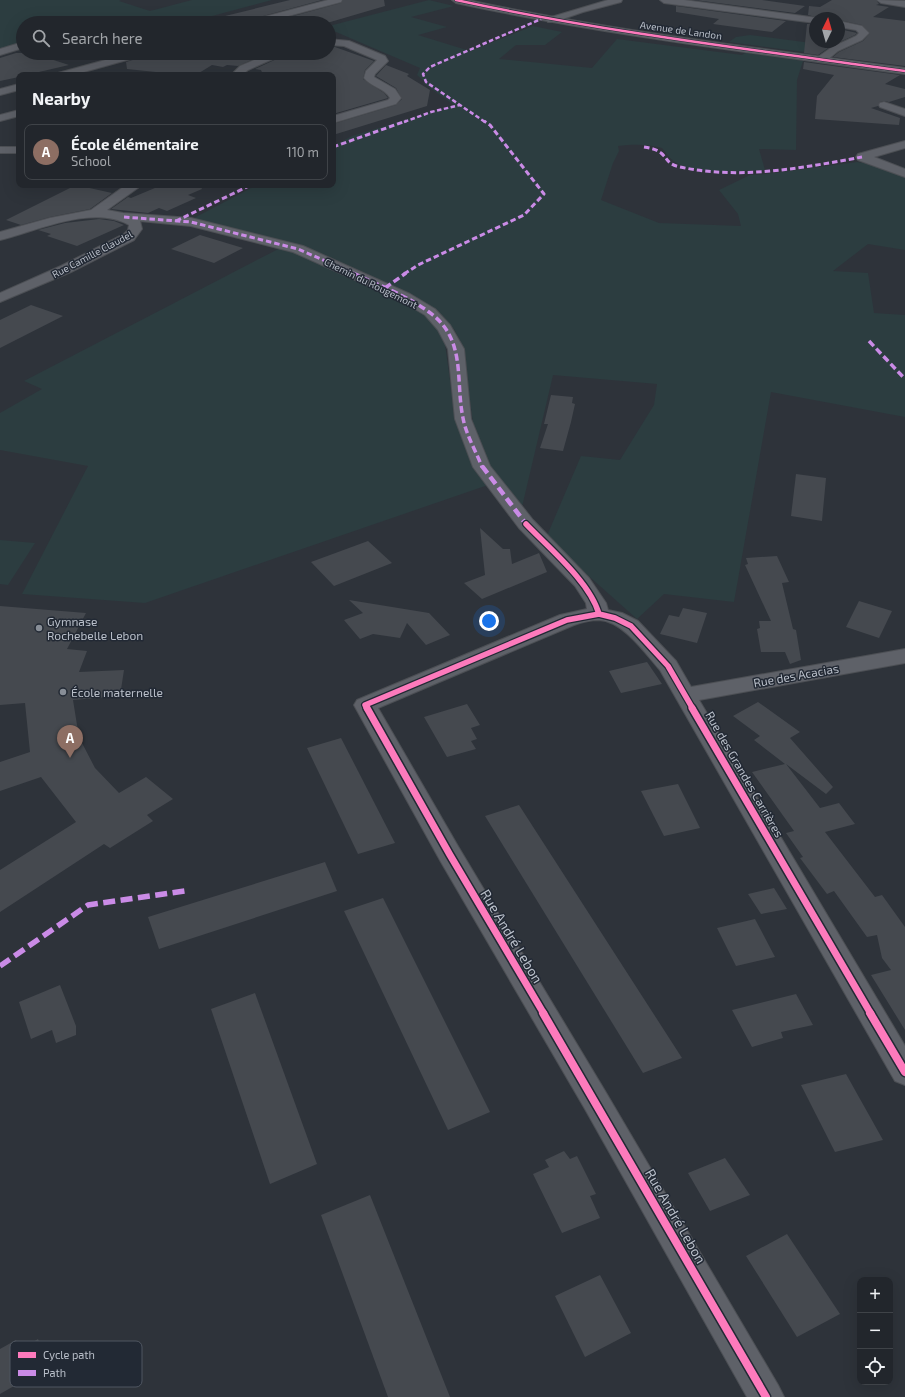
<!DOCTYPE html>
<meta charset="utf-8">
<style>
:root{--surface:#22262c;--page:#2e3238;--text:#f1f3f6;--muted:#a2a5a9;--line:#3f4348;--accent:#888e97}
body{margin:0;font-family:"Exo 2",sans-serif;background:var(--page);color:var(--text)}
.controls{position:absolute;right:12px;bottom:12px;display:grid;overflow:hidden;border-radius:8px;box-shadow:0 4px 16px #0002}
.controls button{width:36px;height:36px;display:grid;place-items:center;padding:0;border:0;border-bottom:1px solid var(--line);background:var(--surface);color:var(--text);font:20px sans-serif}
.compass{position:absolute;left:809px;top:12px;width:36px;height:36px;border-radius:50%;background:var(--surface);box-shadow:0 4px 16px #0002;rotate:5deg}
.you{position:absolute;left:489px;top:621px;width:14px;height:14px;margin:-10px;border:3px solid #fff;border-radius:50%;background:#1a73e8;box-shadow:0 0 0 6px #1a73e833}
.badge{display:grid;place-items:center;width:26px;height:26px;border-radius:50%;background:var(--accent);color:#fff;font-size:13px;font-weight:700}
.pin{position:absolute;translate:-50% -33px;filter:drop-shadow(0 1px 2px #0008)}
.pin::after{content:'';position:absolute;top:21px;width:14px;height:12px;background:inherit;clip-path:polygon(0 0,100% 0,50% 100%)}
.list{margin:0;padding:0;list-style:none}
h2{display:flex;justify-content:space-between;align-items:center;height:52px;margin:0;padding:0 16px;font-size:17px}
h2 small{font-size:13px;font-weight:400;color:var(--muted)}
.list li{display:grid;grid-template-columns:26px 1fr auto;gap:12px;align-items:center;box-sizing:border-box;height:56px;margin:0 8px 8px;padding:0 8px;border:1px solid var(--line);border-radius:8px}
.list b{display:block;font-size:15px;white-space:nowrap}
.list p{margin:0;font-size:13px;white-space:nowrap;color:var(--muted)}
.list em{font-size:13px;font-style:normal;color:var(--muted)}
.icon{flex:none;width:22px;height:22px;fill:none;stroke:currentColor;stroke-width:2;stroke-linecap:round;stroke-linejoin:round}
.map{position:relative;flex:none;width:905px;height:1397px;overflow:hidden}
.search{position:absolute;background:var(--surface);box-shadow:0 4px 16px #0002;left:16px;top:16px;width:320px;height:44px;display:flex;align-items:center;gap:10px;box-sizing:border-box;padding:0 14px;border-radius:22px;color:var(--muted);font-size:15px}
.panel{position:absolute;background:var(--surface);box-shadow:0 4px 16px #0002;left:16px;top:72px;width:320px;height:116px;border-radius:8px}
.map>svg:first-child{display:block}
.green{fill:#2c3d40}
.building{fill:#45494f}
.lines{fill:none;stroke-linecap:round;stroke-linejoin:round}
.street-casing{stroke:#4c4f54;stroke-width:2}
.secondary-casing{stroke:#4c4f54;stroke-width:2}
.street{fill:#5e6168;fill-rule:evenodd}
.secondary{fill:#5c6066;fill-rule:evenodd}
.quiet-far4{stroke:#ca8be6;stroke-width:2.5;stroke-dasharray:4.5 2.5;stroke-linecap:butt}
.quiet-far3{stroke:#ca8be6;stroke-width:3;stroke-dasharray:5.5 3;stroke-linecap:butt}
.quiet-far2{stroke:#ca8be6;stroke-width:3.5;stroke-dasharray:7 3.5;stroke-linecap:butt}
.quiet-far1{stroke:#ca8be6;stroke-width:4.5;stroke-dasharray:9 4.5;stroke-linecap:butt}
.quiet{stroke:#ca8be6;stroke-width:5.5;stroke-dasharray:12 5.5;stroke-linecap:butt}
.cycleway-far3-casing{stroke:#222934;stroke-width:3.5}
.cycleway-far2-casing{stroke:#222934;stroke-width:8}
.cycleway-far1-casing{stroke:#222934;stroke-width:10}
.cycleway-casing{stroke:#222934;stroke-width:11}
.cycleway-far3{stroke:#fd7abc;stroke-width:2.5}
.cycleway-far2{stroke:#fd7abc;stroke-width:5.5}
.cycleway-far1{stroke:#fd7abc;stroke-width:7}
.cycleway{stroke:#fd7abc;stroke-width:8}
.poi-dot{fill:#888e97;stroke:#222934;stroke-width:1.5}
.labels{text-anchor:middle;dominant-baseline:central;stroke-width:3;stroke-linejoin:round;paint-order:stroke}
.far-street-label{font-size:10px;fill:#b9bfc9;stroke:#222934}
.poi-label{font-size:12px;fill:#b9bfc9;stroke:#222934;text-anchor:start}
.street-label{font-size:12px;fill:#b9bfc9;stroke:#222934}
.near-street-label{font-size:14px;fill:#b9bfc9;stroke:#222934}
.key{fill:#222934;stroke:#4f5661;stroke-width:1}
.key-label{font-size:11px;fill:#b9bfc9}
</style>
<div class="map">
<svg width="905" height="1397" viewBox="0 0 905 1397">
<rect width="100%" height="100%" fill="#2e333a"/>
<g class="green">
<polygon points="0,0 121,0 119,1 150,11 192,0 272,0 186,23 145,23 117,18 98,23 23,23 23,43 0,49"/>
<path d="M429,0L454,6L411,17L447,27L418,35L470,51L533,26L562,32L545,45H516L499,59L592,68L617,39L742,55L745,53L803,61L797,80L796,150L759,149L765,170C742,171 694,175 675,162C669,158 666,153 662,148C647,144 634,144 618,146L619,151L613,163L601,200L659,223L741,226L738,214L719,190L750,175L766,174L857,162L876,165L905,177V250L868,244L833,271L868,273L874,313L905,315V417L771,392L734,602L664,594L637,619L546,538L581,456L620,460L654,405L657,384L553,375L521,511L483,456L473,423L464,356L460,340L454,329L444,337L453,402L456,417L488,485L145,603L22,594L88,466L0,450V413L42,389L24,381L286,245L192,219L257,185H333V146L352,136L454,105L423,83H426L417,75L420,68L329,29V26Z"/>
<polygon points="750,35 819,44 828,49 819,54 729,42 736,37"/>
<polygon points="0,540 35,543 8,585 0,584"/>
</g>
<g class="building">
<polygon points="290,0 322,0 248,20 244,23 205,23 224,18 221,17"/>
<polygon points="343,0 384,0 385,6 327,23 268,23 341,3"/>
<polygon points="695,0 762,0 805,6 795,13"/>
<polygon points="832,0 876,0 879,4 876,5 889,7 873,17 905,21 905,66 833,57 839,52 863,41 870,33 862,25 839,20 839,18 819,18 808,15 809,6 820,7"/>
<polygon points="676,6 786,21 772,32 713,24 719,19 676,12"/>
<polygon points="807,24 815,24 815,42 839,42 839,29 857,33 855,35 831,46 818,55 804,53"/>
<polygon points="329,46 335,47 374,61 365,70 363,79 384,93 388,98 333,114 333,75 263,75 261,70 255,69 283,56 286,53 329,53"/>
<polygon points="16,53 32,53 69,65 26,75 19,75 19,77 0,81 0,58"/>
<polygon points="148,53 267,53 238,66 227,65 223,67 212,65 199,73 189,72 184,75 127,69 126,62 145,56"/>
<polygon points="804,62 900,75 885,84 905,89 905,97 889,102 884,101 880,102 878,106 871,108 900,118 899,125 815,119 817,96 834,75 803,69"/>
<polygon points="386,65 409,74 407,76 430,90 427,106 333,135 333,124 396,105 402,99 396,88 376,76"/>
<polygon points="76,185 112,193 90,209 50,217 21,225 6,220"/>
<polygon points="162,185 200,185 202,189 188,195 196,198 167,211 159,208 148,213 111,209 128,197 131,198"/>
<polygon points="99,219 114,221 124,225 77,246 47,236 51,234 38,230 65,223"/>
<polygon points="200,235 243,248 214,263 171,249"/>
<polygon points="31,305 63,316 0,348 0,320"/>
<polygon points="551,395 573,397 572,403 575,404 571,422 563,451 540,448 548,424 544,424"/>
<polygon points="796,474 826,478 822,521 791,516"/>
<polygon points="480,528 503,549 510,549 512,564 539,553 547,572 482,599 464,583 485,575"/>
<polygon points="368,541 392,563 334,586 311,562"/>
<polygon points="777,556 789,582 782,583 793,629 796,630 801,660 790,664 785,652 761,652 757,629 760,628 759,621 771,621 745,565 748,564 746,558"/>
<polygon points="349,600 429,613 450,635 426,645 407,623 400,638 373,634 360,639 344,620 363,613"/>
<polygon points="859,601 892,611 879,638 846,627"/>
<polygon points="0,606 86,613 67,649 87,651 79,672 124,670 120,696 73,700 77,725 82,743 95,768 119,793 146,777 173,799 147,815 153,821 110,848 104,844 0,912 0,870 76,822 41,777 0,791 0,762 30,752 25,703 0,705"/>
<polygon points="683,608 707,613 697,643 660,634 669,615 679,617"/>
<polygon points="647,662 662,684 621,693 609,671"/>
<polygon points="758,702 800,732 790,738 833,787 826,794 786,764 820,808 839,803 855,824 825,832 875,897 882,895 905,927 905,1030 871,975 891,970 882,958 877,935 867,937 834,891 827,894 800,858 803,857 786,833 794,831 752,772 785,764 754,740 760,736 733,716"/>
<polygon points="467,704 480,725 471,728 477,739 471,741 476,749 447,757 424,717"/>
<polygon points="341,738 395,843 358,854 307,748"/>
<polygon points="678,784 700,828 664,836 641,791"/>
<polygon points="519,805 682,1058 643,1073 485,816"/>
<polygon points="325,862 337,891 159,949 148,917"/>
<polygon points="774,888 787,909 761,914 748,894"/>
<polygon points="383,898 490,1112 448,1130 344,911"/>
<polygon points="755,919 775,957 736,966 717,928"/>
<polygon points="60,985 76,1026 76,1035 56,1043 52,1030 31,1039 19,1002"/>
<polygon points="255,993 317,1164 270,1184 211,1009"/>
<polygon points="796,994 813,1025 781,1032 783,1038 752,1047 732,1010"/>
<polygon points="846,1074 883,1140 835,1152 801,1085"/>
<polygon points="564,1151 570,1159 577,1156 596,1194 590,1196 600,1218 562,1233 533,1174 549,1167 545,1160"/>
<polygon points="725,1158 750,1195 710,1211 688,1173"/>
<polygon points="370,1195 450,1397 388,1397 321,1215"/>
<polygon points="787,1234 840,1314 797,1337 746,1256"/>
<polygon points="600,1275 631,1333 585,1357 555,1296"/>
<polygon points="38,1339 49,1366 0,1394 0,1349 16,1340 20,1350"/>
</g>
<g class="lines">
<defs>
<g id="street">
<polygon points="328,0 342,0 341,2 262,23 246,23 248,21"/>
<polygon points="608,0 622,0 621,2 583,12 554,22 548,22 546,20 548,18"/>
<polygon points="660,0 684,0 818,18 815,18 815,23 664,3"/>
<polygon points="877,0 905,1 905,7 881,3"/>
<polygon points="124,18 134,21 136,23 102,23 107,20"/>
<polygon points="839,21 862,26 869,33 862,40 838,51 826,61 818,61 817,59 818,57 832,47 856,36 859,33 856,30 839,27"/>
<path d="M329,39L349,41L385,56L388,61L375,74L374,77L395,89L401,98L396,104L333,123V116L388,100L390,98C385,88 371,87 364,78L366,71L377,60L344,46L329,45Z"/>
<polygon points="23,42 23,48 0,55 0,49"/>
<polygon points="131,53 147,53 145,55 73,75 57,75 58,73"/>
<polygon points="271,53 284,53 282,55 248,70 242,75 231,75 240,66"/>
<polygon points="19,84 19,90 0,95 0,89"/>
<polygon points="884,102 905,109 905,116 880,107 879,105 880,103"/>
<polygon points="19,110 19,116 0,121 0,115"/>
<polygon points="905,141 905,148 874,157 905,169 905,177 858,160 856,157 858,154"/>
<rect x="0" y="147" width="19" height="6"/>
<path d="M126,185H142L107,210L123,213L191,218L303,246L410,294L435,309L450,325L464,349L471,419L490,466L533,520L589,578L606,603L608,610L622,613L638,621L676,661L691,687L905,649V663L699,700L905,1046V1085L895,1081L660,670C645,653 623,621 599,620C591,620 582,622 574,625L378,708L459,848L605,1091L778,1385L784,1397H747L585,1109L441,862L354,705L357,700L560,615L587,609L586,603L575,586L519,528L473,467L455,419L448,349L438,330L425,315L400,300L293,252L191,226L140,221L142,229L134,240L71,272L0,302V293L61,266L124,234L128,230L129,225C93,204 37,231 0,240V232L50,218L91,210Z"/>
</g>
<path id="secondary" d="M452,0H468C613,31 759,48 905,68V74C755,53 604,35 456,3Z"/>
</defs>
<use href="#street" class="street-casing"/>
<use href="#secondary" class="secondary-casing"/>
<use href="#street" class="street"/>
<use href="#secondary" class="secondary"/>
<g class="quiet-far4">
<polyline points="404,122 431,112 460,105"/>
<polyline points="485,122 426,82 423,74 430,67 541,19"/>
</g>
<g class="quiet-far3">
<polyline points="333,147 406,121"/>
<path d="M644,147C650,148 656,149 661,153C669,160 667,164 680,167C741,180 802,168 862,157"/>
<polyline points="124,217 191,222 298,249 355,274"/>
<polyline points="176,221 251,185"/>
<polyline points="404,274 418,265 524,215 544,194 490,125 484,121"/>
</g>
<g class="quiet-far2">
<path d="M353,273C378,285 406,295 429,312C467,339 455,380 463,418C466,435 476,451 482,467"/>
<polyline points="385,288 406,273"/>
<polyline points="869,341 905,379"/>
</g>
<polyline class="quiet-far1" points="482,466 526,524"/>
<polyline class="quiet" points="0,966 88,905 185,891"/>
<defs>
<path id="cycleway-far3" d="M456,0C604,32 755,50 905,71"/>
<g id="cycleway-far2">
<path d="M526,524C549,548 590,582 599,614L615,618L631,626L668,666L693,709"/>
<polyline points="367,709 365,705 567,620 599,614"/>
</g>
<g id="cycleway-far1">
<polyline points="367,708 450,855 544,1014"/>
<polyline points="692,708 871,1014"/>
</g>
<g id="cycleway">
<polyline points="543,1013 766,1397"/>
<polyline points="870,1013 905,1072"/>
</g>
</defs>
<use href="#cycleway-far3" class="cycleway-far3-casing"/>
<use href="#cycleway-far2" class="cycleway-far2-casing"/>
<use href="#cycleway-far1" class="cycleway-far1-casing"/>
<use href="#cycleway" class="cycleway-casing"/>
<use href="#cycleway-far3" class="cycleway-far3"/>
<use href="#cycleway-far2" class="cycleway-far2"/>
<use href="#cycleway-far1" class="cycleway-far1"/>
<use href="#cycleway" class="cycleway"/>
</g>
<g class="poi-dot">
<circle cx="39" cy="628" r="4"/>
<circle cx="63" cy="692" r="4"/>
</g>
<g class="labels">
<g class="far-street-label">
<text transform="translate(681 30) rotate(8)">Avenue de Landon</text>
<text transform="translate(92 254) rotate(-28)">Rue Camille Claudel</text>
<text transform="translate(371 283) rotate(26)">Chemin du Rougemont</text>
</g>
<g class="poi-label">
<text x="47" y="621">Gymnase<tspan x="47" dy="14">Rochebelle Lebon</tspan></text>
<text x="71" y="692">École maternelle</text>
</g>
<g class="street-label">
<text transform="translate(796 675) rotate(-10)">Rue des Acacias</text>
<text transform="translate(745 774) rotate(60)">Rue des Grandes Carrières</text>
</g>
<g class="near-street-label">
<text transform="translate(512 936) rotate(59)">Rue André Lebon</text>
<text transform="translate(676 1216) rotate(60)">Rue André Lebon</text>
</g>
</g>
<rect x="10" y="1341" width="132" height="46" rx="6" class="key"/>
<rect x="18" y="1352" width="18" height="6" fill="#fd7abc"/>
<rect x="18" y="1370" width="18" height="6" fill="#ca8be6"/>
<g class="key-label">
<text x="43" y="1359">Cycle path</text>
<text x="43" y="1377">Path</text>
</g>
</svg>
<div class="controls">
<button>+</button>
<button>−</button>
<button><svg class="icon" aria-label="locate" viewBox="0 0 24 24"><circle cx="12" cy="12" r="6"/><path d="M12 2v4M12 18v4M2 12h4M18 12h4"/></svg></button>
</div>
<svg class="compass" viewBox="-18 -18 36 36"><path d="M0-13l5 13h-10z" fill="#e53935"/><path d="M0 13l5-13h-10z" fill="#a2a5a9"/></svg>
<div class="you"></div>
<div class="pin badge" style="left:70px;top:758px;background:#8d6e63">A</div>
<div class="search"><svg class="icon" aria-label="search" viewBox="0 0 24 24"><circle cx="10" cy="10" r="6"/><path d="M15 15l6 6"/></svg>Search here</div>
<section class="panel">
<h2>Nearby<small></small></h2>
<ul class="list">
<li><span class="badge" style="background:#8d6e63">A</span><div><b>École élémentaire</b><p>School</p></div><em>110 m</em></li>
</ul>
</section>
</div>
